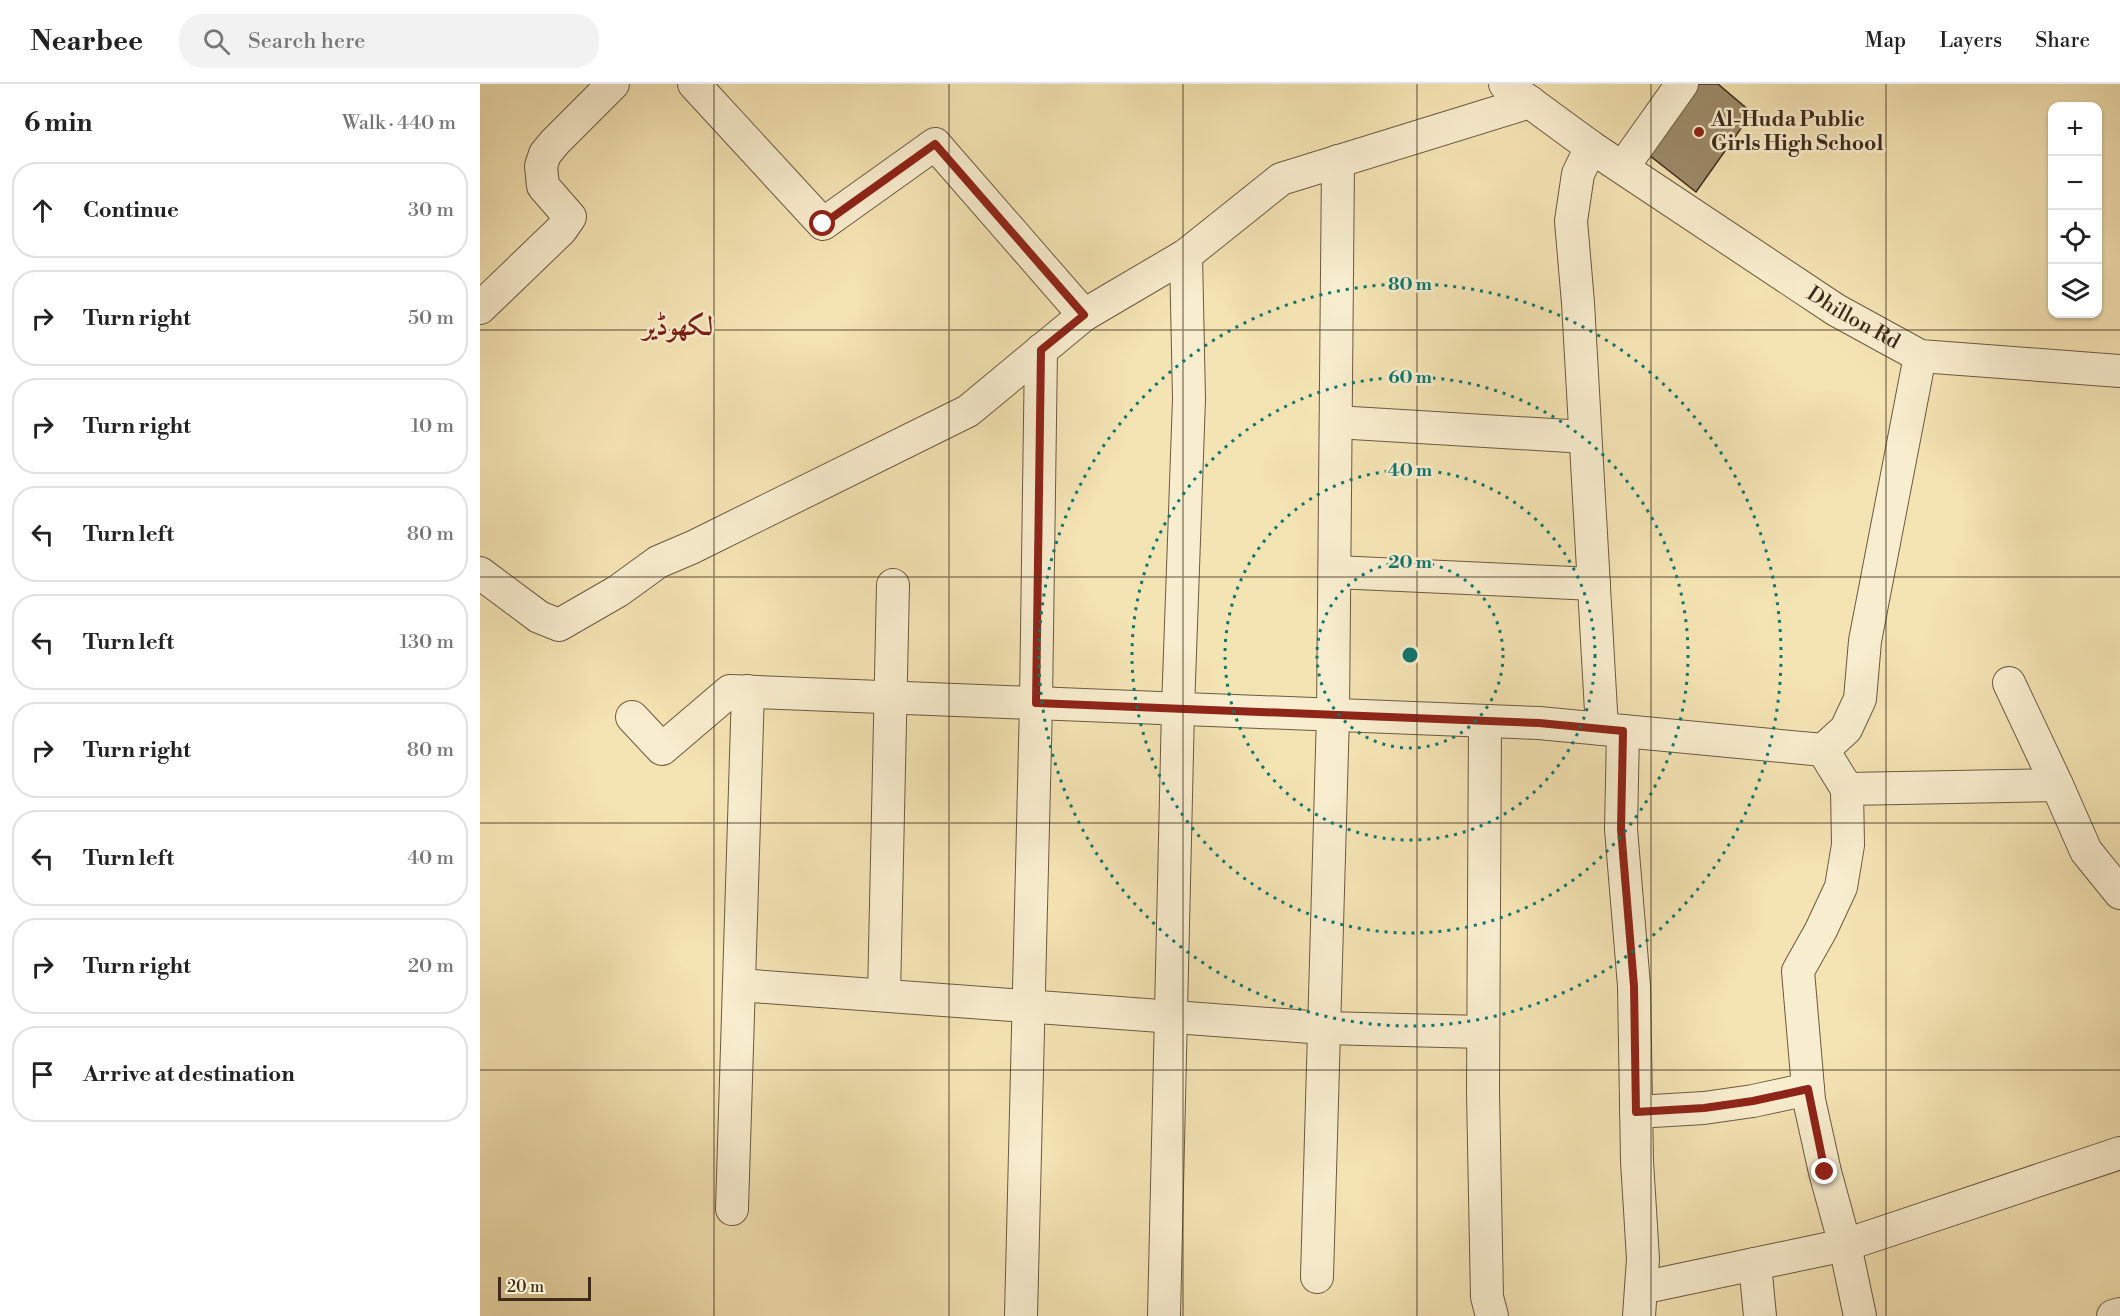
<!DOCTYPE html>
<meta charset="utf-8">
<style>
:root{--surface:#fff;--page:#f2f2f2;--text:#222;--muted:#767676;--line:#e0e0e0}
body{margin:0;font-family:"Libre Bodoni",Amiri,serif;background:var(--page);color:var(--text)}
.controls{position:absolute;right:18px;top:18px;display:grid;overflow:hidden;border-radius:12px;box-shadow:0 2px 4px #0004}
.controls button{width:54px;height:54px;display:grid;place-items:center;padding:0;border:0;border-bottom:2px solid var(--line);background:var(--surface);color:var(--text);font:30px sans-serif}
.scale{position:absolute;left:18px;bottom:15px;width:93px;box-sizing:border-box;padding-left:6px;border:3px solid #3d2c1b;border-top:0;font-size:16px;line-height:21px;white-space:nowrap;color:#3d2c1b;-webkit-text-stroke:4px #f8edce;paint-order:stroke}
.stop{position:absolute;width:18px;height:18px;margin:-14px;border:4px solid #8f2418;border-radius:50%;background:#fff}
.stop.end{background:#8f2418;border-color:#fff;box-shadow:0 2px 6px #0008}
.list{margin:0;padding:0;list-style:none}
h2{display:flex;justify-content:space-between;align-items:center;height:78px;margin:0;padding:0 24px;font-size:26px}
h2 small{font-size:20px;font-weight:400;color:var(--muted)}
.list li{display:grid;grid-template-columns:39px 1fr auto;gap:18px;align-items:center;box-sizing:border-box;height:96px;margin:0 12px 12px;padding:0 12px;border:2px solid var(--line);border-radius:24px}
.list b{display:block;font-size:22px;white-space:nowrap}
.list em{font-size:20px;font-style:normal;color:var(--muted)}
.icon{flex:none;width:33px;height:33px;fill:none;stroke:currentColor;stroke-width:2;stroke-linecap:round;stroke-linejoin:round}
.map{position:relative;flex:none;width:1640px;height:1232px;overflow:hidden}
header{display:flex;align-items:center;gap:36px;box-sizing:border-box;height:84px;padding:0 30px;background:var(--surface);border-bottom:2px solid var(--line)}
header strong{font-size:28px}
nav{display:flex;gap:33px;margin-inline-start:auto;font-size:21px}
.search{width:420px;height:54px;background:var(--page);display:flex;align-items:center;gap:15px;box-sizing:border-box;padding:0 21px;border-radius:24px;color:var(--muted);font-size:22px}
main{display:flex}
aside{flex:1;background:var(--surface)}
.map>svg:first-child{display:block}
.building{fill:#9c8b6a;stroke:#3d2c1b;stroke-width:1.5}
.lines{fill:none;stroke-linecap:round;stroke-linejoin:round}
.minor-casing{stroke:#6b5a41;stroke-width:34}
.minor{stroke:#f8edce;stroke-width:32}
.route{stroke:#8f2418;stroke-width:8}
.grid{fill:none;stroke:#3d2c1b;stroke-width:1.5;stroke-opacity:0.55}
.ring{fill:none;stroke:#0f766e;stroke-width:3;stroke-dasharray:3 6}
.poi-dot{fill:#8f2418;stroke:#f8edce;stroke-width:2}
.labels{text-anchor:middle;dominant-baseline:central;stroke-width:5;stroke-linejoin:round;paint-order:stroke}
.poi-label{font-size:21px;font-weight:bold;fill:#3d2c1b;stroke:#f8edce;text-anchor:start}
.street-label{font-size:21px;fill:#3d2c1b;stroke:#f8edce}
.district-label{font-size:27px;font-weight:bold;fill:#7a1f14;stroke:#f8edce}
.centre{fill:#0f766e;stroke:#f8edce;stroke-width:3}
.ring-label{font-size:18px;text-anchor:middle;font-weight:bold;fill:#0f766e;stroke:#f8edce;stroke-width:5;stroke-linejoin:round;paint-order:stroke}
</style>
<header>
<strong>Nearbee</strong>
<div class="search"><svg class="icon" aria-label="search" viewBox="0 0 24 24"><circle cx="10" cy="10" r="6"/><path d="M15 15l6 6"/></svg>Search here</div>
<nav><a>Map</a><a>Layers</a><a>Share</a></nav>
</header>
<main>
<aside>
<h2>6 min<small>Walk · 440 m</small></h2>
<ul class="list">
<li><svg class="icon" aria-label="ahead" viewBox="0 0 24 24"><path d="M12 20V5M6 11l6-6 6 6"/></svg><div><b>Continue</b></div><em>30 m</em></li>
<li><svg class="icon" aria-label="right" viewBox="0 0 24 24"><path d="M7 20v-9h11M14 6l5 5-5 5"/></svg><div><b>Turn right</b></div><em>50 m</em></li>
<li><svg class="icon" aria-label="right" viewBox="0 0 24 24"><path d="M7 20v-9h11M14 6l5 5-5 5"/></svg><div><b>Turn right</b></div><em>10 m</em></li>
<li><svg class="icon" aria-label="left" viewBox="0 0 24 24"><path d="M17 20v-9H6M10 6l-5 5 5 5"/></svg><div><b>Turn left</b></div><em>80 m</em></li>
<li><svg class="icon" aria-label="left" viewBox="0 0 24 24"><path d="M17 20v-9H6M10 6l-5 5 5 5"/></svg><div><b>Turn left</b></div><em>130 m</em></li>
<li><svg class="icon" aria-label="right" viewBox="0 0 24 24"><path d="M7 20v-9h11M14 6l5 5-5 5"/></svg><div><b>Turn right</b></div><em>80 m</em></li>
<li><svg class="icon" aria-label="left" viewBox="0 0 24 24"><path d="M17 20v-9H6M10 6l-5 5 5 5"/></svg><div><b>Turn left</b></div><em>40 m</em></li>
<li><svg class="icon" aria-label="right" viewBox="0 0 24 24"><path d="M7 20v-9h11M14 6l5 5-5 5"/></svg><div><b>Turn right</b></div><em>20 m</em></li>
<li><svg class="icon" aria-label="arrive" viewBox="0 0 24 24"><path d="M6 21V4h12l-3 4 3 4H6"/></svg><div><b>Arrive at destination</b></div></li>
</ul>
</aside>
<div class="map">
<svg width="1640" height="1232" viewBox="0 0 1640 1232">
<rect width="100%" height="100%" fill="#f4e3b3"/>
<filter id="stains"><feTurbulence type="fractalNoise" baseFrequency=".00333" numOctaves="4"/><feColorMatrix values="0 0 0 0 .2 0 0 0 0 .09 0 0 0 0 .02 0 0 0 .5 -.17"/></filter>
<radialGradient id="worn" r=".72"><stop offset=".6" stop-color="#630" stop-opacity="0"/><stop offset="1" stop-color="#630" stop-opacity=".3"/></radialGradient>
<polygon class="building" points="1213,0 1238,0 1272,29 1216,108 1164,67"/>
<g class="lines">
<defs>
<g id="minor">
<polyline points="214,0 343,140 455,60 604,231"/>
<path id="s1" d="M1025,0L1111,63L1356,226L1440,272L1640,287"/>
<polyline points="1111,63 1098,90 1091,137 1098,219 1122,645"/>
<polyline points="1143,83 1202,0"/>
<polyline points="0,224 81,146 90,133 63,102 61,82 65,70 75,58 133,0"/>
<polyline points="856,338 1105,353"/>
<polyline points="855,488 1114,500"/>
<polyline points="0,489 59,533 79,541 138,507 178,478 213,463 488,327 604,231 706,171 801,95 1050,18"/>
<polyline points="1529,599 1577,701"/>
<polyline points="152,633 182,665 250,607 1059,639 1343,666 1367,705 1577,701 1606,767 1640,809"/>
<polyline points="1005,637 1003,1008 1007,1213 1012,1232"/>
<polyline points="1143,647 1141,745 1154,902 1157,1077 1163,1175 1159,1232"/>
<polyline points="1343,666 1366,645 1380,615 1385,557 1440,272"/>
<polyline points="1367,705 1368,761 1361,803 1341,846 1318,887 1329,1016 1345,1088 1365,1161 1380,1232"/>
<polyline points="259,901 844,944 1003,948"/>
<polyline points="404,911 413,501"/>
<polyline points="1156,1028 1224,1024 1273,1017 1328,1005"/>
<polyline points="252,1125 268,607"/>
<polyline points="1275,1180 1280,1232"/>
<polyline points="837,1193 853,631 858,77"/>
<polyline points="1161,1204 1365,1161 1640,1069"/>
<polyline points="541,1232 556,619 561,266"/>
<polyline points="684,1232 698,625 709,315 706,171"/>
<polyline points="1633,1232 1640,1230"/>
</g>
</defs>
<use href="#minor" class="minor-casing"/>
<use href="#minor" class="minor"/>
</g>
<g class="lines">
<polyline class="route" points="343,140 455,60 604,231 561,266 556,619 1059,639 1143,647 1141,745 1154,902 1156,1028 1224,1024 1273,1017 1328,1005 1345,1088"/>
</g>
<path class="grid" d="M234,0V1232M469,0V1232M703,0V1232M937,0V1232M1171,0V1232M1406,0V1232M0,246H1640M0,493H1640M0,739H1640M0,986H1640"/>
<g class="ring">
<circle cx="930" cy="571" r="93"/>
<circle cx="930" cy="571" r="185"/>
<circle cx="930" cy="571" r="278"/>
<circle cx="930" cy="571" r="371"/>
</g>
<circle class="poi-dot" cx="1219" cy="48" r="6"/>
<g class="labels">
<g class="poi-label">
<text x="1231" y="36">Al-Huda Public<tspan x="1231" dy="24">Girls High School</tspan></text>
</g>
<g class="street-label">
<text stroke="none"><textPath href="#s1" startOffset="420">Dhillon Rd</textPath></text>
</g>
<g class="district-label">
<text x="198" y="243">لکھوڈیر</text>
</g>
</g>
<circle cx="930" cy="571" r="9" class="centre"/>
<g class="ring-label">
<text x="930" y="206">80 m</text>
<text x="930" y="299">60 m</text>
<text x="930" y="392">40 m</text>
<text x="930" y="484">20 m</text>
</g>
<rect width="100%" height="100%" filter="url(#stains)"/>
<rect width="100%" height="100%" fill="url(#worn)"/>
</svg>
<div class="controls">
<button>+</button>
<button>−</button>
<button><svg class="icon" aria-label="locate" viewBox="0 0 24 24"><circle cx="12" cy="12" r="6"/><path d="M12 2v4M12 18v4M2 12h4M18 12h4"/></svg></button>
<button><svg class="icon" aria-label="layers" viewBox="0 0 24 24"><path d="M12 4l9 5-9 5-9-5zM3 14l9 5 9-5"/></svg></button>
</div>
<div class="scale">20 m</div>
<div class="stop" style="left:343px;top:140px"></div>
<div class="stop end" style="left:1345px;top:1088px"></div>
</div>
</main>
